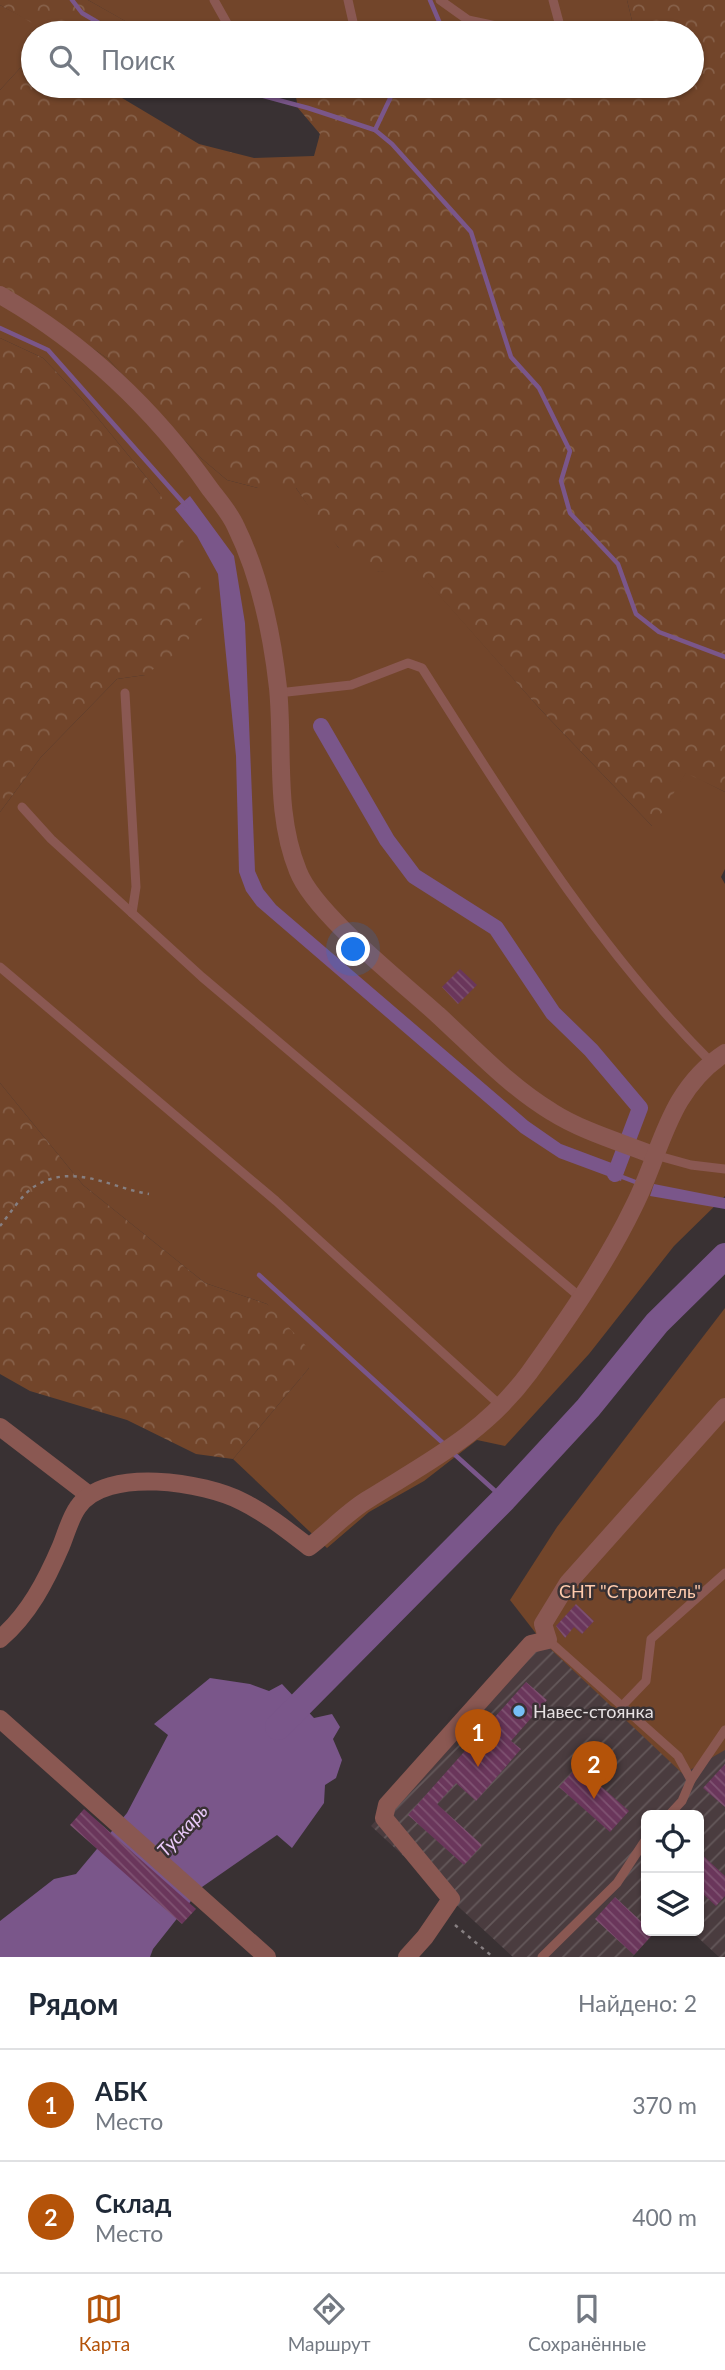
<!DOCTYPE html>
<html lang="ru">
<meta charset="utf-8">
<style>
:root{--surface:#fff;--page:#f2f2f3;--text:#1f2937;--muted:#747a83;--line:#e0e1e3;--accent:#b45309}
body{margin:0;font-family:Lato,sans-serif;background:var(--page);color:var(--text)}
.controls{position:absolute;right:21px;bottom:21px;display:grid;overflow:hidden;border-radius:10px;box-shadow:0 2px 5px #0004}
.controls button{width:63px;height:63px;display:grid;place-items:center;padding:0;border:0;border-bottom:2px solid var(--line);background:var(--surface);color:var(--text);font:35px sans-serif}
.you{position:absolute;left:354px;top:950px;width:24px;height:24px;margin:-18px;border:5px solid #fff;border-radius:50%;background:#1a73e8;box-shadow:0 0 0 10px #1a73e833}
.badge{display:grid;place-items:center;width:46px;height:46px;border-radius:50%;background:var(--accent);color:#fff;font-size:23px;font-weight:700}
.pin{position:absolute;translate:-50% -58px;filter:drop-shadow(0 2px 4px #0008)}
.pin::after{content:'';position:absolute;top:37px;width:24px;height:21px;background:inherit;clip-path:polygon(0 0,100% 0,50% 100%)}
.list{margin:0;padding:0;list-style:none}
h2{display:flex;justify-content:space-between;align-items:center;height:91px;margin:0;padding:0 28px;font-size:30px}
h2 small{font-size:23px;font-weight:400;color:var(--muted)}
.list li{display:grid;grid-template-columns:46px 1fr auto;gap:21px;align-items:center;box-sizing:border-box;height:112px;padding:0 28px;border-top:2px solid var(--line)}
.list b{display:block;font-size:26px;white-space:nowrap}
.list p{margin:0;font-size:23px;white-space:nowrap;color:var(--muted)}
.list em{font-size:23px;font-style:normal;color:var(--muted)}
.icon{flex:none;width:38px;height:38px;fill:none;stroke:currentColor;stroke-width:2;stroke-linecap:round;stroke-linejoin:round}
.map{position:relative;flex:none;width:725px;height:1957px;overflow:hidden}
.search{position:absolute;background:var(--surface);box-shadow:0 2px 5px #0004;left:21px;right:21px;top:21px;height:77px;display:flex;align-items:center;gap:18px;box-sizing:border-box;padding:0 24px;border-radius:38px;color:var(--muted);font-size:26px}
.sheet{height:315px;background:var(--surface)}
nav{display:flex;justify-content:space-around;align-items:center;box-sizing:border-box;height:98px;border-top:2px solid var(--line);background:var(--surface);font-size:19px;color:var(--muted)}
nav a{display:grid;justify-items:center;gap:4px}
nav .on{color:var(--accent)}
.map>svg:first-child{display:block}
.industrial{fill:url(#industrial-furrows)}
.green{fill:#72452a}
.forest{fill:url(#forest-crowns)}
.water{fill:#7a568a}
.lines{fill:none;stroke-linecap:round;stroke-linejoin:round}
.stream{stroke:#7a568a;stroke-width:4.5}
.canal{stroke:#7a568a;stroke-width:16}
.river{stroke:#7a568a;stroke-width:26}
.building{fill:url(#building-back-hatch)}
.path{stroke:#867f81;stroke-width:2.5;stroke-dasharray:3.5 5;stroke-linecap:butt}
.lane{stroke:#8a5852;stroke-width:9}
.street{stroke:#8a5852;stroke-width:18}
.poi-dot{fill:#76c0f7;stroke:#393133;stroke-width:2.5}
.labels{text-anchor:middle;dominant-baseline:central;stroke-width:5;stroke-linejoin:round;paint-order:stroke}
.park-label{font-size:18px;fill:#ffcbad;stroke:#393133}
.poi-label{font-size:18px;fill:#e6e1e2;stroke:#393133;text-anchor:start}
.water-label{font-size:19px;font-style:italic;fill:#e9caf9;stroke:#393133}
</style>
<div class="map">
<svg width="725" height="1957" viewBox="0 0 725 1957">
<defs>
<pattern id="industrial-furrows" width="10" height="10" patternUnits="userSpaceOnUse" patternTransform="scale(1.75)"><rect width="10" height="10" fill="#4a3c3f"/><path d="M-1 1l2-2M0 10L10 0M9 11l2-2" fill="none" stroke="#64585a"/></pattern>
<pattern id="forest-crowns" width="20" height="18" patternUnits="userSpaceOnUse" patternTransform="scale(1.75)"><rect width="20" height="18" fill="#72452a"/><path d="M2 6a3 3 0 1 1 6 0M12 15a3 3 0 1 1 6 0" fill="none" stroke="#866049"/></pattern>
<pattern id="building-back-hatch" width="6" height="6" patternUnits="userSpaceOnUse" patternTransform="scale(1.75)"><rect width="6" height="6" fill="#6a365b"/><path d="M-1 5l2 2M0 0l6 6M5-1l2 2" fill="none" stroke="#7f5372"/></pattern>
</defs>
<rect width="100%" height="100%" fill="#393133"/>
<polygon class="industrial" points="541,1640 725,1750 725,1957 719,1957 691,1931 699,1931 699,1815 646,1815 646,1931 656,1931 632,1957 513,1957 371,1826"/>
<g class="green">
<polygon points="88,0 627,0 635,33 146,33"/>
<polygon points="0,5 51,32 33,33 33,54 0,90"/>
<polygon points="0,286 107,358 201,458 227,480 258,488 296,488 338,547 379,572 413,565 540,709 652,826 686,772 725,792 725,869 721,877 725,884 725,1196 674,1246 589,1354 505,1446 477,1440 424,1481 369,1512 327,1548 233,1459 309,1368 267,1304 205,1283 83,1185 0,1083 0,812 41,757 117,679 145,675 160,494 83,400 43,358 0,338"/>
<polygon points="725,1308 725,1750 683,1774 541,1640 510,1600 557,1527"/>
</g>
<g class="forest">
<polygon points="0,0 88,0 143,31 50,33 0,5"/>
<path d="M627,0H725V792L686,773L653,827L540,709L413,566C403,568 390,572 380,572C345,572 314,513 296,488H258L227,480L201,458L107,358L0,286V90L33,54V86H106L117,95L199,144L254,158L314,156L320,134L298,108L294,86H692V33H635Z"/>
<polygon points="0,338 43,358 83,400 160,494 200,575 202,619 182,649 145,675 117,679 41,757 0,812"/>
<polygon points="0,1083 83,1185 205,1283 267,1304 307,1347 309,1368 233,1459 196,1454 127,1420 30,1391 0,1374"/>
</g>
<g class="water">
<polygon points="190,496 234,556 245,623 255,871 263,889 276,905 528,1121 561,1144 625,1168 621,1181 559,1158 521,1133 257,906 246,891 239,872 236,756 218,574 197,536 175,509"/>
<polygon points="654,1184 725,1198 725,1209 650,1196"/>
<polygon points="210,1678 250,1684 269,1691 282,1684 314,1718 332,1714 340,1727 333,1739 342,1760 336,1778 325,1785 324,1803 292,1848 277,1835 202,1887 153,1949 150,1957 0,1957 0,1921 54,1879 76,1874 127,1813 168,1735 154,1724"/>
</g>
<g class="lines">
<g class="stream">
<polyline points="72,0 82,13 116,33"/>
<polyline points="430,0 444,33"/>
<polyline points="226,86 308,108 375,130"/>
<polyline points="396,86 375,130 392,144 471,232 511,357 539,388 570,451 561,481 570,513 618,564 636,614 659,632 725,657"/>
<polyline points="0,328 48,350 186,506"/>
<polyline points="617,1175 638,1183"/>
<polyline points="259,1275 444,1444"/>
<polyline points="453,1453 504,1499"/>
</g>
<polyline class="canal" points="321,726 387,840 414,876 496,928 553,1013 591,1050 640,1108 615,1174"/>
<polyline class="river" points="278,1727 504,1499 588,1408 657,1323 725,1256"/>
</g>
<g class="building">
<polygon points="460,969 477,985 458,1004 442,987"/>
<polygon points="576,1604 594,1621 582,1634 574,1627 565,1638 556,1626"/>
<polygon points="526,1682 547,1700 511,1741 521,1749 476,1801 456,1783 437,1804 482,1845 464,1865 408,1815"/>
<polygon points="725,1764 725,1807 703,1788"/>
<polygon points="578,1766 629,1811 610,1832 559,1787"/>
<polygon points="84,1809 196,1909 182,1924 70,1825"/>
<polygon points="699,1852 725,1876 725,1896 716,1906 699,1890"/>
<polygon points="615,1897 646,1926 646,1931 654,1933 634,1955 595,1919"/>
</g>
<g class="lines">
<g class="path">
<path d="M0,1226C10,1214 23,1192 37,1185C75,1163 111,1188 149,1194"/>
<polyline points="455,1925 493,1957"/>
</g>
<g class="lane">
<polyline points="214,0 228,25 252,33"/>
<polyline points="440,0 468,20 530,33 560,26 553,0"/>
<polyline points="344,33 353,22 348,0"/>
<polyline points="125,693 136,887 132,913"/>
<path d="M278,693L351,685L408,663L422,668C510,806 595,946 711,1062"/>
<polyline points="22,807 51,839 202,977 580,1297"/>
<polyline points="0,967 276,1201 501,1406"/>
<polyline points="655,1155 691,1165 725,1169"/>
<polyline points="548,1640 678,1756 691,1780 682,1801 669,1815"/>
<polyline points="622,1706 646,1681 651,1639 725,1573"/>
<polyline points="691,1780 725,1730"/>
<polyline points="542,1957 617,1883 646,1839"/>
</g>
<g class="street">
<path d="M0,295C83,342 155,410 210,489C219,501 230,513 236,527C260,576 272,634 278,688C284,749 274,812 298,871C314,913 402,982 438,1015C474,1048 510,1087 552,1112C582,1131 620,1142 653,1155"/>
<polyline points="0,1427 89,1495"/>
<path d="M0,1639C29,1614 46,1581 61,1546C66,1534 70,1518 78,1507C106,1466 205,1482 243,1502C267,1514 288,1531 309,1547C329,1532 346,1513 367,1500C429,1461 484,1434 529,1373C567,1320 606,1264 634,1206C662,1151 667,1091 725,1053"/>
<polyline points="0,1719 267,1957"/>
<polyline points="407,1957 425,1937 451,1899 384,1818 387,1805 531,1644 548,1640 543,1624 568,1583 725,1407"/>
</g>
</g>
<circle class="poi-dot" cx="519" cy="1711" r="7"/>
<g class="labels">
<g class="park-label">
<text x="630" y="1591">СНТ "Строитель"</text>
</g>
<g class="poi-label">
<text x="533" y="1711">Навес-стоянка</text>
</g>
<g class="water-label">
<text transform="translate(182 1830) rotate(-47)">Тускарь</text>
</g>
</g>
</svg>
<div class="controls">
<button><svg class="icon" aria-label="locate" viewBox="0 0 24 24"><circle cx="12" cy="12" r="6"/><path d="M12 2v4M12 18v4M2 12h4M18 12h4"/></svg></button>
<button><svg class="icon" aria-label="layers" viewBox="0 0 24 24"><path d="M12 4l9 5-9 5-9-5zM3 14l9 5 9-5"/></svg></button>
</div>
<div class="you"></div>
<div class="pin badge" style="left:478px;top:1767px">1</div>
<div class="pin badge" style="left:594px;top:1799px">2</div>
<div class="search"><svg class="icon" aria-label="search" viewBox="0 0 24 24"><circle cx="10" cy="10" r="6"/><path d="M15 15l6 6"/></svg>Поиск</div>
</div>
<section class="sheet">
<h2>Рядом<small>Найдено: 2</small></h2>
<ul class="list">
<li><span class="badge">1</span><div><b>АБК</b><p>Место</p></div><em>370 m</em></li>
<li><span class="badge">2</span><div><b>Склад</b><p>Место</p></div><em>400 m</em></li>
</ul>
</section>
<nav>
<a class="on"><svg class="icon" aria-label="map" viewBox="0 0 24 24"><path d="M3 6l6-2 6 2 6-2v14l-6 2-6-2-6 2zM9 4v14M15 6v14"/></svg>Карта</a>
<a><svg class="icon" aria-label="directions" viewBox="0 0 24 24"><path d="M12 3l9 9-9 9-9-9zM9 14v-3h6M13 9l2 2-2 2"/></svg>Маршрут</a>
<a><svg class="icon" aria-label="saved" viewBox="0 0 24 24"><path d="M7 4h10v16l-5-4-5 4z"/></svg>Сохранённые</a>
</nav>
